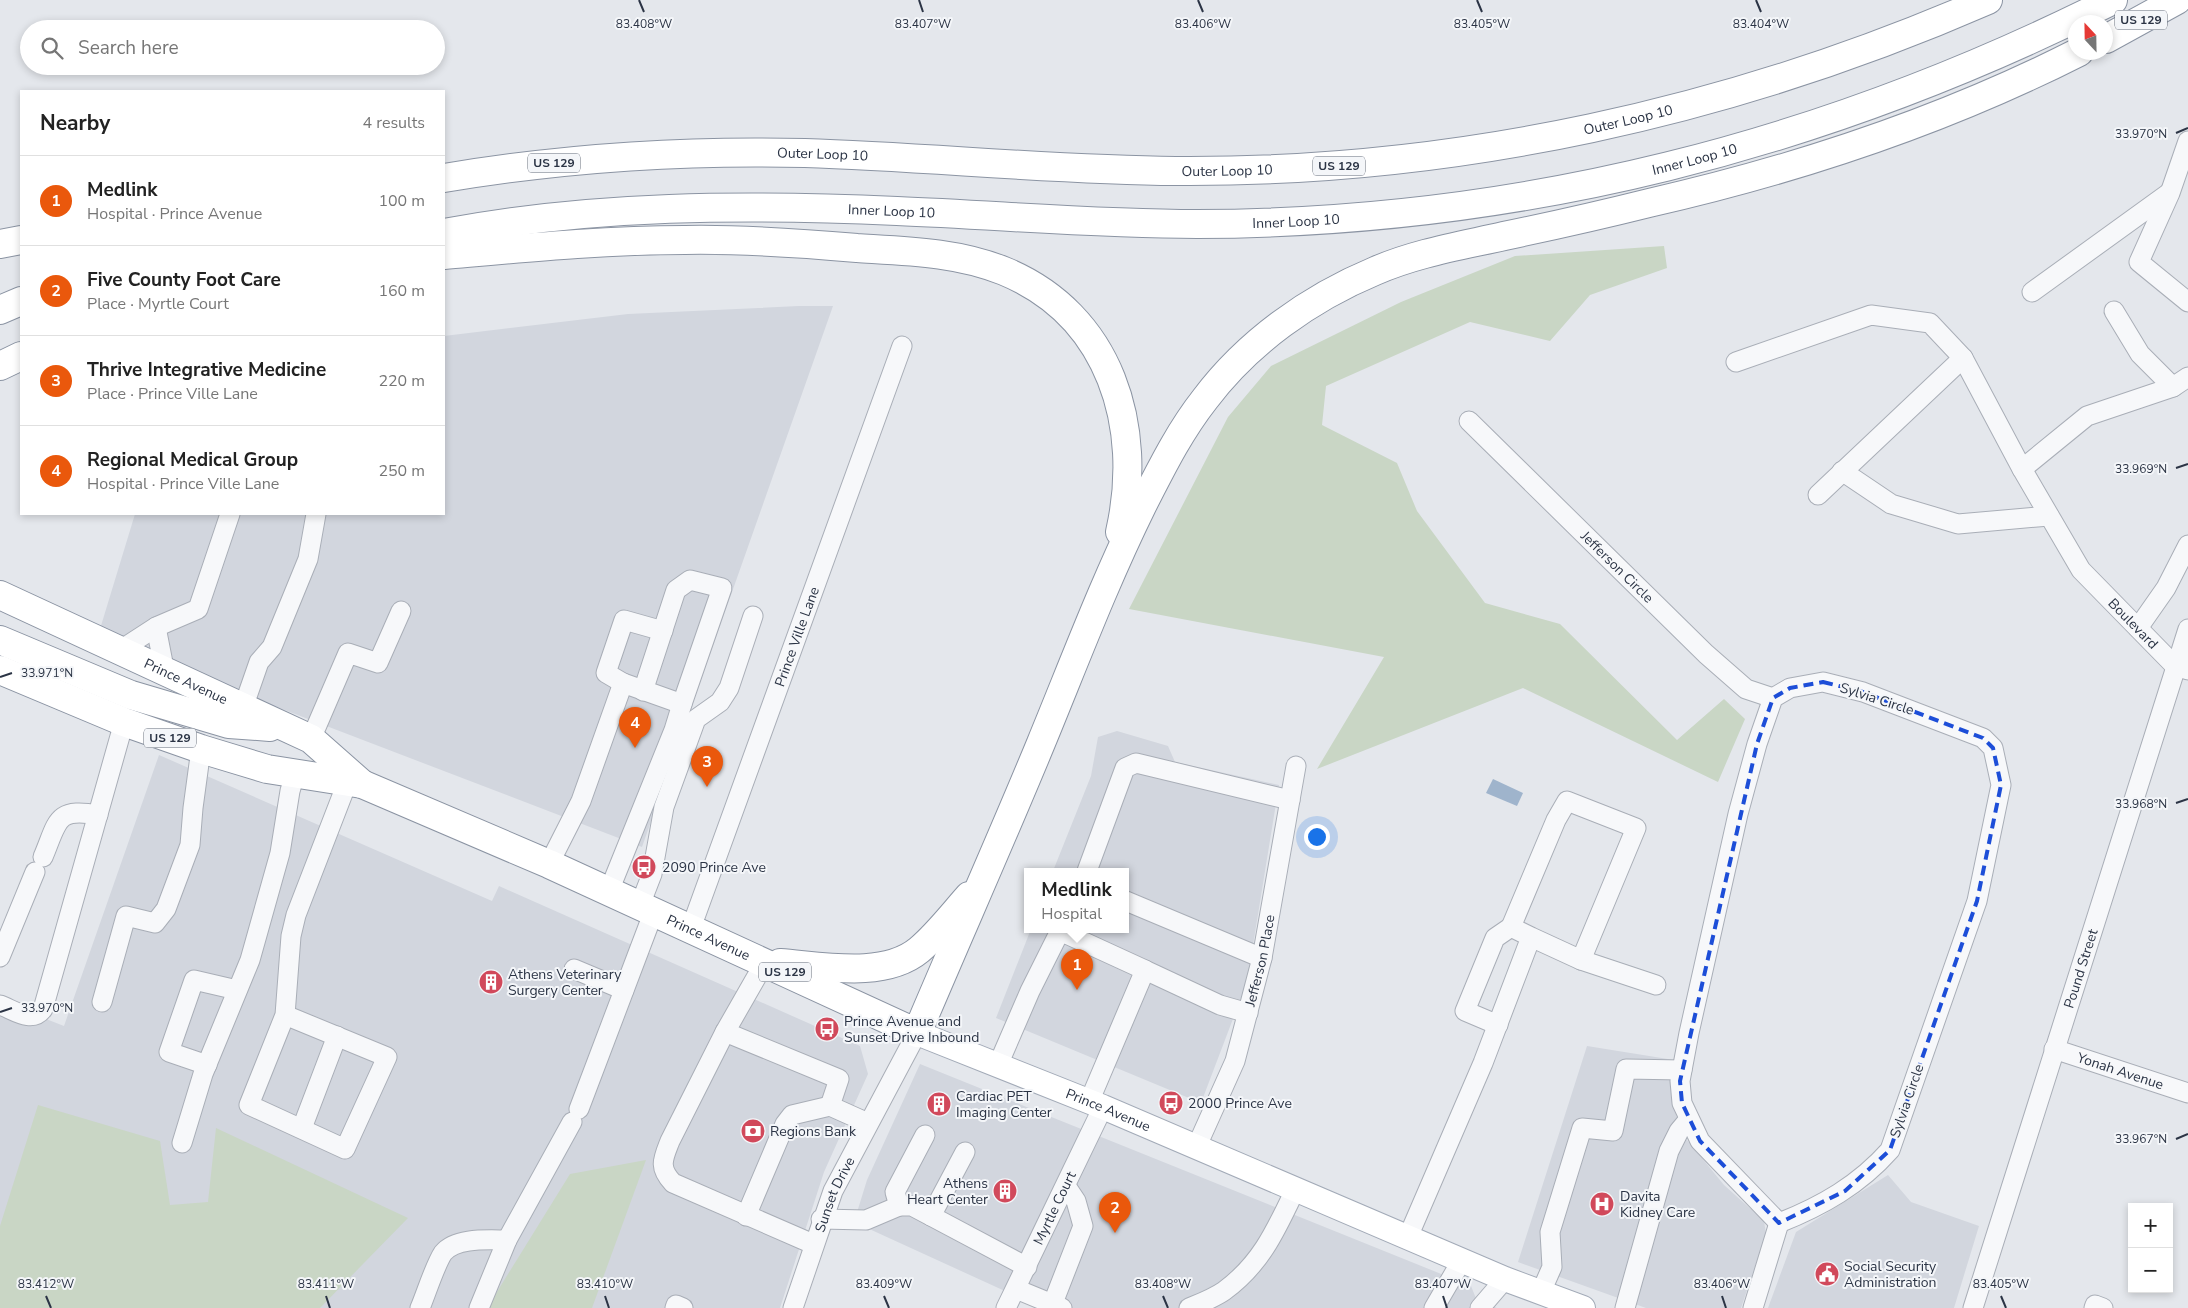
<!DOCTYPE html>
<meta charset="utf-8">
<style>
:root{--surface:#fff;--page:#f6f6f6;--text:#222;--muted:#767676;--line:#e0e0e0;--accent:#ea580c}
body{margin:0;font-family:"Nunito Sans",sans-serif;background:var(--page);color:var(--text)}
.controls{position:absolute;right:15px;bottom:15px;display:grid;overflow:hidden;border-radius:0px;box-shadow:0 2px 8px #0003}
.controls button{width:45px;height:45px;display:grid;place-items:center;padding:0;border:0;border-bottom:1px solid var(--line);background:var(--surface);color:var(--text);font:25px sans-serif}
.compass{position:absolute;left:2068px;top:15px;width:45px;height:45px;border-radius:50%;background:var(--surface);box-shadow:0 2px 8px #0003;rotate:338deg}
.you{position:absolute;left:1316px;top:836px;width:18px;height:18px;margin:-12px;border:4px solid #fff;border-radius:50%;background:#1a73e8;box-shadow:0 0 0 8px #1a73e833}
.badge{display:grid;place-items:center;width:32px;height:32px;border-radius:50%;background:var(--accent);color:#fff;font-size:16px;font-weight:700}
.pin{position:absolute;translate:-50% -41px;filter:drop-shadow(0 1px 2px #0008)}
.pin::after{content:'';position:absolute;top:26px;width:18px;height:15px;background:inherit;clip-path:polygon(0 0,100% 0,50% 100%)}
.popup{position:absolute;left:1024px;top:868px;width:105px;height:65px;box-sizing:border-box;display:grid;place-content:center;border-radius:0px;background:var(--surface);filter:drop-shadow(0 1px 4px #0005);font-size:16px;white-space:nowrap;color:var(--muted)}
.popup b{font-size:19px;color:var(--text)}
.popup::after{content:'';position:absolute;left:50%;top:100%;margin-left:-10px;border:10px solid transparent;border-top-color:var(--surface)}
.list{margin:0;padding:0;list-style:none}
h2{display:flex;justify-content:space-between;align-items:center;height:65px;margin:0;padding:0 20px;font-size:21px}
h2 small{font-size:16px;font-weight:400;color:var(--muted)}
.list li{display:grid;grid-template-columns:32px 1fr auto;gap:15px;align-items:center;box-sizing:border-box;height:90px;padding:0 20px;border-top:1px solid var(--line)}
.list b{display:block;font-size:19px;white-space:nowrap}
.list p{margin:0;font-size:16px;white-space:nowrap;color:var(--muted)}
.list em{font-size:16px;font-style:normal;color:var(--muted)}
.icon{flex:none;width:28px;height:28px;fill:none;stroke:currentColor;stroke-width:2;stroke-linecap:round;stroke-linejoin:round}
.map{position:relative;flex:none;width:2188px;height:1308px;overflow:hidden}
.search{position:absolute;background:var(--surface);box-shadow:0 2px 8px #0003;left:20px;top:20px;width:425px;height:55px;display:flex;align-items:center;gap:12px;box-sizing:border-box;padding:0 18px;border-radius:28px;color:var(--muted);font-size:19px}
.panel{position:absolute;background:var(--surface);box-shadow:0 2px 8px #0003;left:20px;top:90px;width:425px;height:425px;border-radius:0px}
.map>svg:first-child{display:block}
.built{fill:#d2d6de}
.green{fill:#c9d6c5}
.water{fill:#9fb4cc}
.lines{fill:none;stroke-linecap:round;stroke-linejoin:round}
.minor-casing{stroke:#a9aeb7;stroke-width:21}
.major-casing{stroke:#a3abb8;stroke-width:26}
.highway-casing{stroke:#8b94a3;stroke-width:30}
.minor{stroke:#f7f8fa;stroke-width:19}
.major{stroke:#fff;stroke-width:24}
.highway{stroke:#fff;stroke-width:28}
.marked{fill:none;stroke:#1d4ed8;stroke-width:4;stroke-dasharray:10 6;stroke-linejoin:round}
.ticks{fill:none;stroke:#2b3445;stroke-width:2}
.labels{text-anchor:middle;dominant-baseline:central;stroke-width:4;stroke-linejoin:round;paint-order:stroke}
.shield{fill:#f4f6f9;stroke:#676e7b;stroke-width:1}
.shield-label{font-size:12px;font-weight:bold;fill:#2b3445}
.street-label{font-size:14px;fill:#2b3445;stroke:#f4f6f9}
.poi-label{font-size:14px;fill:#2b3445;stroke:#f4f6f9;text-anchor:start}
.ticks-label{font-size:12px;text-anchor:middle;fill:#2b3445;stroke:#f4f6f9;stroke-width:4;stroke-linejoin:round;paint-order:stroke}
</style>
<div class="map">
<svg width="2188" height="1308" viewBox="0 0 2188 1308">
<rect width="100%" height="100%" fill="#e4e7ec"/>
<g class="built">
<polygon points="799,306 833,306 642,847 204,679 100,629 135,514 444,514 444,336 628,314"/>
<polygon points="1117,731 1168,746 1175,762 1279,785 1247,982 1201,1103 996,1018 1031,929 1126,929 1126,871 1053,871 1091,776 1098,737"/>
<polygon points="159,755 492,901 499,886 860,1046 868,1074 824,1172 780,1308 0,1308 0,1001 64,1026"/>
<polygon points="1587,1046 1674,1060 1673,1105 1683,1135 1724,1185 1764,1221 1766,1234 1741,1308 1646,1308 1518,1262"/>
<polygon points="920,1064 1471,1286 1477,1301 1497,1308 1042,1308 854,1222 867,1180"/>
<polygon points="1888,1175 1911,1202 1979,1226 1954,1308 1768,1308 1796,1232"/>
</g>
<g class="green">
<polygon points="1664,246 1667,268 1590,295 1550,341 1470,322 1326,386 1322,425 1397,463 1417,511 1485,603 1560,624 1677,740 1724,699 1745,719 1718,782 1523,688 1317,769 1384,657 1129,609 1228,417 1271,366 1401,302 1515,256"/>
<polygon points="38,1105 160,1141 170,1205 208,1202 216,1128 408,1218 320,1308 0,1308 0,1226"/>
<polygon points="646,1160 592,1308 487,1308 570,1174"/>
</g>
<polygon class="water" points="1493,779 1523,793 1517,806 1486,793"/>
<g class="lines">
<defs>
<g id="minor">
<polyline points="2188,141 2170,193 2139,262 2188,302"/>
<polyline points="2032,292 2169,193"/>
<polyline points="2114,311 2140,354 2173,387"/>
<path id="s1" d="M1736,362L1871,315L1930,323L1963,358L2022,469L2081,570L2175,666L2188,670"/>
<path id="s2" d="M1469,421L1706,654L1746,689L1773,698"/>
<polyline points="2022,469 2087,416 2173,387 2188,377"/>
<polyline points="1842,471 1891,504 1958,524 2049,516"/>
<polyline points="1818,495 1963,358"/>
<polyline points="156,627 165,673"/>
<polyline points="2138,628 2166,588 2188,545"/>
<polyline points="119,651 156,627 198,609 230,514"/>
<path d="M1823,682L1863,692L1983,738L1993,748L2001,785L1977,901L1890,1150C1859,1185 1822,1206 1779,1223L1700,1141L1682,1103L1680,1081L1689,1033L1738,814L1757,744L1773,698L1790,688Z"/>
<polyline points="623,683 606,673 624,620 663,631"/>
<polyline points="643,691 676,590 690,580 722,588 682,704"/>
<polyline points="243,708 259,662 272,647 308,559 316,514"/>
<polyline points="311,739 348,653 378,663 401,611"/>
<path d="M43,857C58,822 55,807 98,815"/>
<polyline points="549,864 581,801 623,683 682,704 674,730 609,891"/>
<polyline points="1087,871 1125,768 1136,763 1290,800"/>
<polyline points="1126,901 1262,958"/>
<polyline points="640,905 652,874 664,807 696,719 720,702 729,688 753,616"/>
<path id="s3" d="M691,928L902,346"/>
<polyline points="0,957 35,872"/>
<polyline points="1581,960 1656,985"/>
<path d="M765,962L725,1032L670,1141C663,1159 658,1167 673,1183L813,1244"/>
<polyline points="574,969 624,990"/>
<polyline points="102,1002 126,916 155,923 166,909 190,845 193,808 201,749"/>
<path d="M0,1005C14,1010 32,1024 43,1009L124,722"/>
<polyline points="285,1015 387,1057 345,1149 249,1105 285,1015 291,936 296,915 347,783"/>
<polyline points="1498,1025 1465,1011 1495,938 1511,927"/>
<polyline points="725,1032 839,1079 830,1106 868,1123"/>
<path id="s4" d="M2054,1049L2188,1093"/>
<polyline points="207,1065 169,1052 194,980 237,990"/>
<polyline points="998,1065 1030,991 1060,931 1145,970"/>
<polyline points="1089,1102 1145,970 1220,1005 1248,1013"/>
<polyline points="579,1109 654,911"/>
<polyline points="302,1128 337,1036"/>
<polyline points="925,1135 895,1192 899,1206 912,1206 931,1216"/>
<polyline points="182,1143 203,1074 250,960 280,853 290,791 295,774"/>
<path id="s5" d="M1196,1148L1235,1061L1262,958L1296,766"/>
<polyline points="965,1152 931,1216 1027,1267"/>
<polyline points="746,1216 785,1124 792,1115 830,1106"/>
<polyline points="821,1219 866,1220 899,1206"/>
<polyline points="1408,1237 1483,1063 1531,937 1511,927 1556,820 1567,801 1636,828 1581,960 1531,937"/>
<polyline points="1016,1289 1062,1308"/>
<polyline points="1541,1292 1552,1267 1550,1232 1582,1128 1613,1131 1626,1069 1682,1070"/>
<polyline points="1053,1303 1083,1226 1076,1201 1066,1186"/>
<path d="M420,1308C426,1294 435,1265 443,1253C456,1237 489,1240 507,1240"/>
<polyline points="479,1308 507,1240 572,1122"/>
<polyline points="675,1308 676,1305 683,1308"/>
<path id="s6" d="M793,1308L833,1191L917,1033"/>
<path id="s7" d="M1006,1308L1103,1107"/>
<path d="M1189,1308C1201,1303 1214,1298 1224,1291C1261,1264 1276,1230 1295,1190"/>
<polyline points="1434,1308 1462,1260"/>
<polyline points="1480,1308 1505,1279"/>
<polyline points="1625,1308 1669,1151 1679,1131 1689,1119"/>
<polyline points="1753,1308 1779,1223"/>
<path id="s8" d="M1973,1308L2188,629"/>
<polyline points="2094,1308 2095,1305 2103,1308"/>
</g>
<g id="major">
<path id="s9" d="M917,1033L1103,1107L1505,1279L1583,1308"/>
</g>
<g id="highway">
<polyline points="2106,39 2177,0"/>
<path id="s10" d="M444,178C563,158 685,150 805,153C929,157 1052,170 1176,171C1456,173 1732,112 1988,0"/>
<path id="s11" d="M444,233C591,205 747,204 897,211C997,215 1096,224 1197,224C1521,223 1823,146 2113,0"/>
<polyline points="0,244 21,240"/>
<path d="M444,255C524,248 605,240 685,240C743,239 800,243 857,248C906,251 958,252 1004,271C1111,315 1144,427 1120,532"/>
<polyline points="0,310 21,301"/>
<polyline points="0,366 21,356"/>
<path id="s12" d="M0,595L311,739L362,784"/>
<polyline points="0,640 131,695 229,724 270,727"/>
<path id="s13" d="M0,670L124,722L201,749L267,769L362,784L549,864L917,1033C958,936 1001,840 1041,743C1074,663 1104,583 1142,506C1161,469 1179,432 1205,399C1248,342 1310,298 1375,271C1416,253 1460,246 1504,236C1552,226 1601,215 1649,203C1798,169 1943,121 2079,52"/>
<path d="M780,963C822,966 884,979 919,950C937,935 953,914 969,896"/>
</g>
</defs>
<use href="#minor" class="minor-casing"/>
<use href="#major" class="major-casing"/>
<use href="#highway" class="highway-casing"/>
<use href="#minor" class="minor"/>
<use href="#major" class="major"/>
<use href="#highway" class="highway"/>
</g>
<path class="marked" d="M1823,682L1863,692L1983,738L1993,748L2001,785L1977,901L1890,1150L1845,1191L1779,1223L1700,1141L1682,1103L1680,1081L1757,744L1773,698L1790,688Z"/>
<path class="ticks" d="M639,0L644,12M919,0L923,12M1198,0L1203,12M1477,0L1482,12M1756,0L1761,12M2176,133L2188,128M2176,468L2188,464M0,677L12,673M2176,803L2188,799M0,1012L12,1008M2176,1139L2188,1134M46,1296L51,1308M326,1296L330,1308M605,1296L609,1308M884,1296L889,1308M1163,1296L1168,1308M1443,1296L1447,1308M1722,1296L1726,1308M2001,1296L2006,1308"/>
<defs>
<symbol id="bus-disc" viewBox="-11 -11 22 22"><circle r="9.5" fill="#d1495b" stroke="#f4f6f9"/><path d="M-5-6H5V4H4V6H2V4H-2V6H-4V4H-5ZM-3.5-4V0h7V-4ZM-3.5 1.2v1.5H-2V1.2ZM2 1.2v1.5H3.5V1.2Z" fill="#fff"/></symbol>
<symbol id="building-disc" viewBox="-11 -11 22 22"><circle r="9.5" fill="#d1495b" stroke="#f4f6f9"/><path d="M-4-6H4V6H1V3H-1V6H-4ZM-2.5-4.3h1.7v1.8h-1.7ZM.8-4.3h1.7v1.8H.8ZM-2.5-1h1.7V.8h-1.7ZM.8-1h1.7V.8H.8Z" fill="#fff"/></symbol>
<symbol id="bank-disc" viewBox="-11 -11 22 22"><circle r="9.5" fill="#d1495b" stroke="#f4f6f9"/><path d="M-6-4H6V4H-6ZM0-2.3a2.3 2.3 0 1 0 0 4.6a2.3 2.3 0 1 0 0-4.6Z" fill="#fff"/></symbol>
<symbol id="hospital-disc" viewBox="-11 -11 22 22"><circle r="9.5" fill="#d1495b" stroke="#f4f6f9"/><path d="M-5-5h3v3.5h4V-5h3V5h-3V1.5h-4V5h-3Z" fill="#fff"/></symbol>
<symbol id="civic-disc" viewBox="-11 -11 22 22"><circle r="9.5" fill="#d1495b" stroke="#f4f6f9"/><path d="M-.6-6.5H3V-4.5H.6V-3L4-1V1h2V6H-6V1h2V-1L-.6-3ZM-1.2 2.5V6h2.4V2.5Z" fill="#fff"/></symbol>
</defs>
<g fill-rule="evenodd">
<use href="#bus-disc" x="630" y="853" width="28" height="28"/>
<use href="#building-disc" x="477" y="968" width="28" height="28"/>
<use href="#bus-disc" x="813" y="1015" width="28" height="28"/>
<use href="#bus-disc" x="1157" y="1089" width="28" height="28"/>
<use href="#building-disc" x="925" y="1090" width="28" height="28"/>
<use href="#bank-disc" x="739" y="1117" width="28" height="28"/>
<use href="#building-disc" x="991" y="1177" width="28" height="28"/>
<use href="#hospital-disc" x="1588" y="1190" width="28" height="28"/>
<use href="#civic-disc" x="1813" y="1260" width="28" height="28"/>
</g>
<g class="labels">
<g class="shield">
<rect x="2115" y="10.5" width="52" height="19" rx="4"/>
<rect x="528" y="153.5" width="52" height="19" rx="4"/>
<rect x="1313" y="156.5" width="52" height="19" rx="4"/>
<rect x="144" y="728.5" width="52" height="19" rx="4"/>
<rect x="759" y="962.5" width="52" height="19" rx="4"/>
</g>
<g class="shield-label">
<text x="2141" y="20">US 129</text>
<text x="554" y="163">US 129</text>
<text x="1339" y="166">US 129</text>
<text x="170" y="738">US 129</text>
<text x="785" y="972">US 129</text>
</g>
<g class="street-label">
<text stroke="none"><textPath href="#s10" startOffset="1190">Outer Loop 10</textPath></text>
<text stroke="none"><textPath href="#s10" startOffset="380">Outer Loop 10</textPath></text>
<text stroke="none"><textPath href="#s11" startOffset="1258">Inner Loop 10</textPath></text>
<text stroke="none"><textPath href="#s10" startOffset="785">Outer Loop 10</textPath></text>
<text stroke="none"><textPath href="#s11" startOffset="449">Inner Loop 10</textPath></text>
<text stroke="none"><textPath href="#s11" startOffset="854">Inner Loop 10</textPath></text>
<text stroke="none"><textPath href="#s2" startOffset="208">Jefferson Circle</textPath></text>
<text stroke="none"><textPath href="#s1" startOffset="568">Boulevard</textPath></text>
<text stroke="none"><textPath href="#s3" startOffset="310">Prince Ville Lane</textPath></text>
<text stroke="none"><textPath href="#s12" startOffset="205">Prince Avenue</textPath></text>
<text transform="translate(1877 699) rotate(18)">Sylvia Circle</text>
<text stroke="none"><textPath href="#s13" startOffset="760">Prince Avenue</textPath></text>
<text stroke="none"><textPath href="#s5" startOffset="199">Jefferson Place</textPath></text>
<text stroke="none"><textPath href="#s8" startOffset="356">Pound Street</textPath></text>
<text stroke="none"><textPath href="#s4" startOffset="70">Yonah Avenue</textPath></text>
<text transform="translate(1907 1101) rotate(-71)">Sylvia Circle</text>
<text stroke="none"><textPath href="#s9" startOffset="206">Prince Avenue</textPath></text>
<text stroke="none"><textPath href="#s6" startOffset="121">Sunset Drive</textPath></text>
<text stroke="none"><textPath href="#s7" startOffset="111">Myrtle Court</textPath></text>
</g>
<g class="poi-label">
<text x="662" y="867">2090 Prince Ave</text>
<text x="508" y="974">Athens Veterinary<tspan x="508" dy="16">Surgery Center</tspan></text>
<text x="844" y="1021">Prince Avenue and<tspan x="844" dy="16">Sunset Drive Inbound</tspan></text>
<text x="956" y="1096">Cardiac PET<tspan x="956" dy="16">Imaging Center</tspan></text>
<text x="1188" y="1103">2000 Prince Ave</text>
<text x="770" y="1131">Regions Bank</text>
<text x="988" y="1183" text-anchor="end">Athens<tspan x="988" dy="16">Heart Center</tspan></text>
<text x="1620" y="1196">Davita<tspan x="1620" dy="16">Kidney Care</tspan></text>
<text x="1844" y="1266">Social Security<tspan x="1844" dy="16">Administration</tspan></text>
</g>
</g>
<g class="ticks-label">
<text x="644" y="28">83.408°W</text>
<text x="923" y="28">83.407°W</text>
<text x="1203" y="28">83.406°W</text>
<text x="1482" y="28">83.405°W</text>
<text x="1761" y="28">83.404°W</text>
<text x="2141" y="138">33.970°N</text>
<text x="2141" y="473">33.969°N</text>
<text x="47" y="677">33.971°N</text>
<text x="2141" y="808">33.968°N</text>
<text x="47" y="1012">33.970°N</text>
<text x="2141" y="1143">33.967°N</text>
<text x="46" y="1288">83.412°W</text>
<text x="326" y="1288">83.411°W</text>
<text x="605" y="1288">83.410°W</text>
<text x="884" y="1288">83.409°W</text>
<text x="1163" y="1288">83.408°W</text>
<text x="1443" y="1288">83.407°W</text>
<text x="1722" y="1288">83.406°W</text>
<text x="2001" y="1288">83.405°W</text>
</g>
</svg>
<div class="controls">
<button>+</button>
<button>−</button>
</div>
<svg class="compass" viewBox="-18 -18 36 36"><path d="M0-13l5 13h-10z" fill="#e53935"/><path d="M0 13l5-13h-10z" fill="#767676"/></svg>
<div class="you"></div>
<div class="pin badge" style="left:1077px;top:990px">1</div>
<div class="popup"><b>Medlink</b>Hospital</div>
<div class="pin badge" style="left:1115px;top:1233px">2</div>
<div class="pin badge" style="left:707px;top:787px">3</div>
<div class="pin badge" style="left:635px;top:748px">4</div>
<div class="search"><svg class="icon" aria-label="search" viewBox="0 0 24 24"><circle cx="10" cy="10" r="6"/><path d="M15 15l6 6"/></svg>Search here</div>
<section class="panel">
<h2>Nearby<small>4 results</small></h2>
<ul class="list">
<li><span class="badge">1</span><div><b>Medlink</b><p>Hospital · Prince Avenue</p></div><em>100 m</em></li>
<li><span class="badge">2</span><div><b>Five County Foot Care</b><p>Place · Myrtle Court</p></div><em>160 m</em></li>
<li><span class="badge">3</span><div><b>Thrive Integrative Medicine</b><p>Place · Prince Ville Lane</p></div><em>220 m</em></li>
<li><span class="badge">4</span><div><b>Regional Medical Group</b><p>Hospital · Prince Ville Lane</p></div><em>250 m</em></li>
</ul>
</section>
</div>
